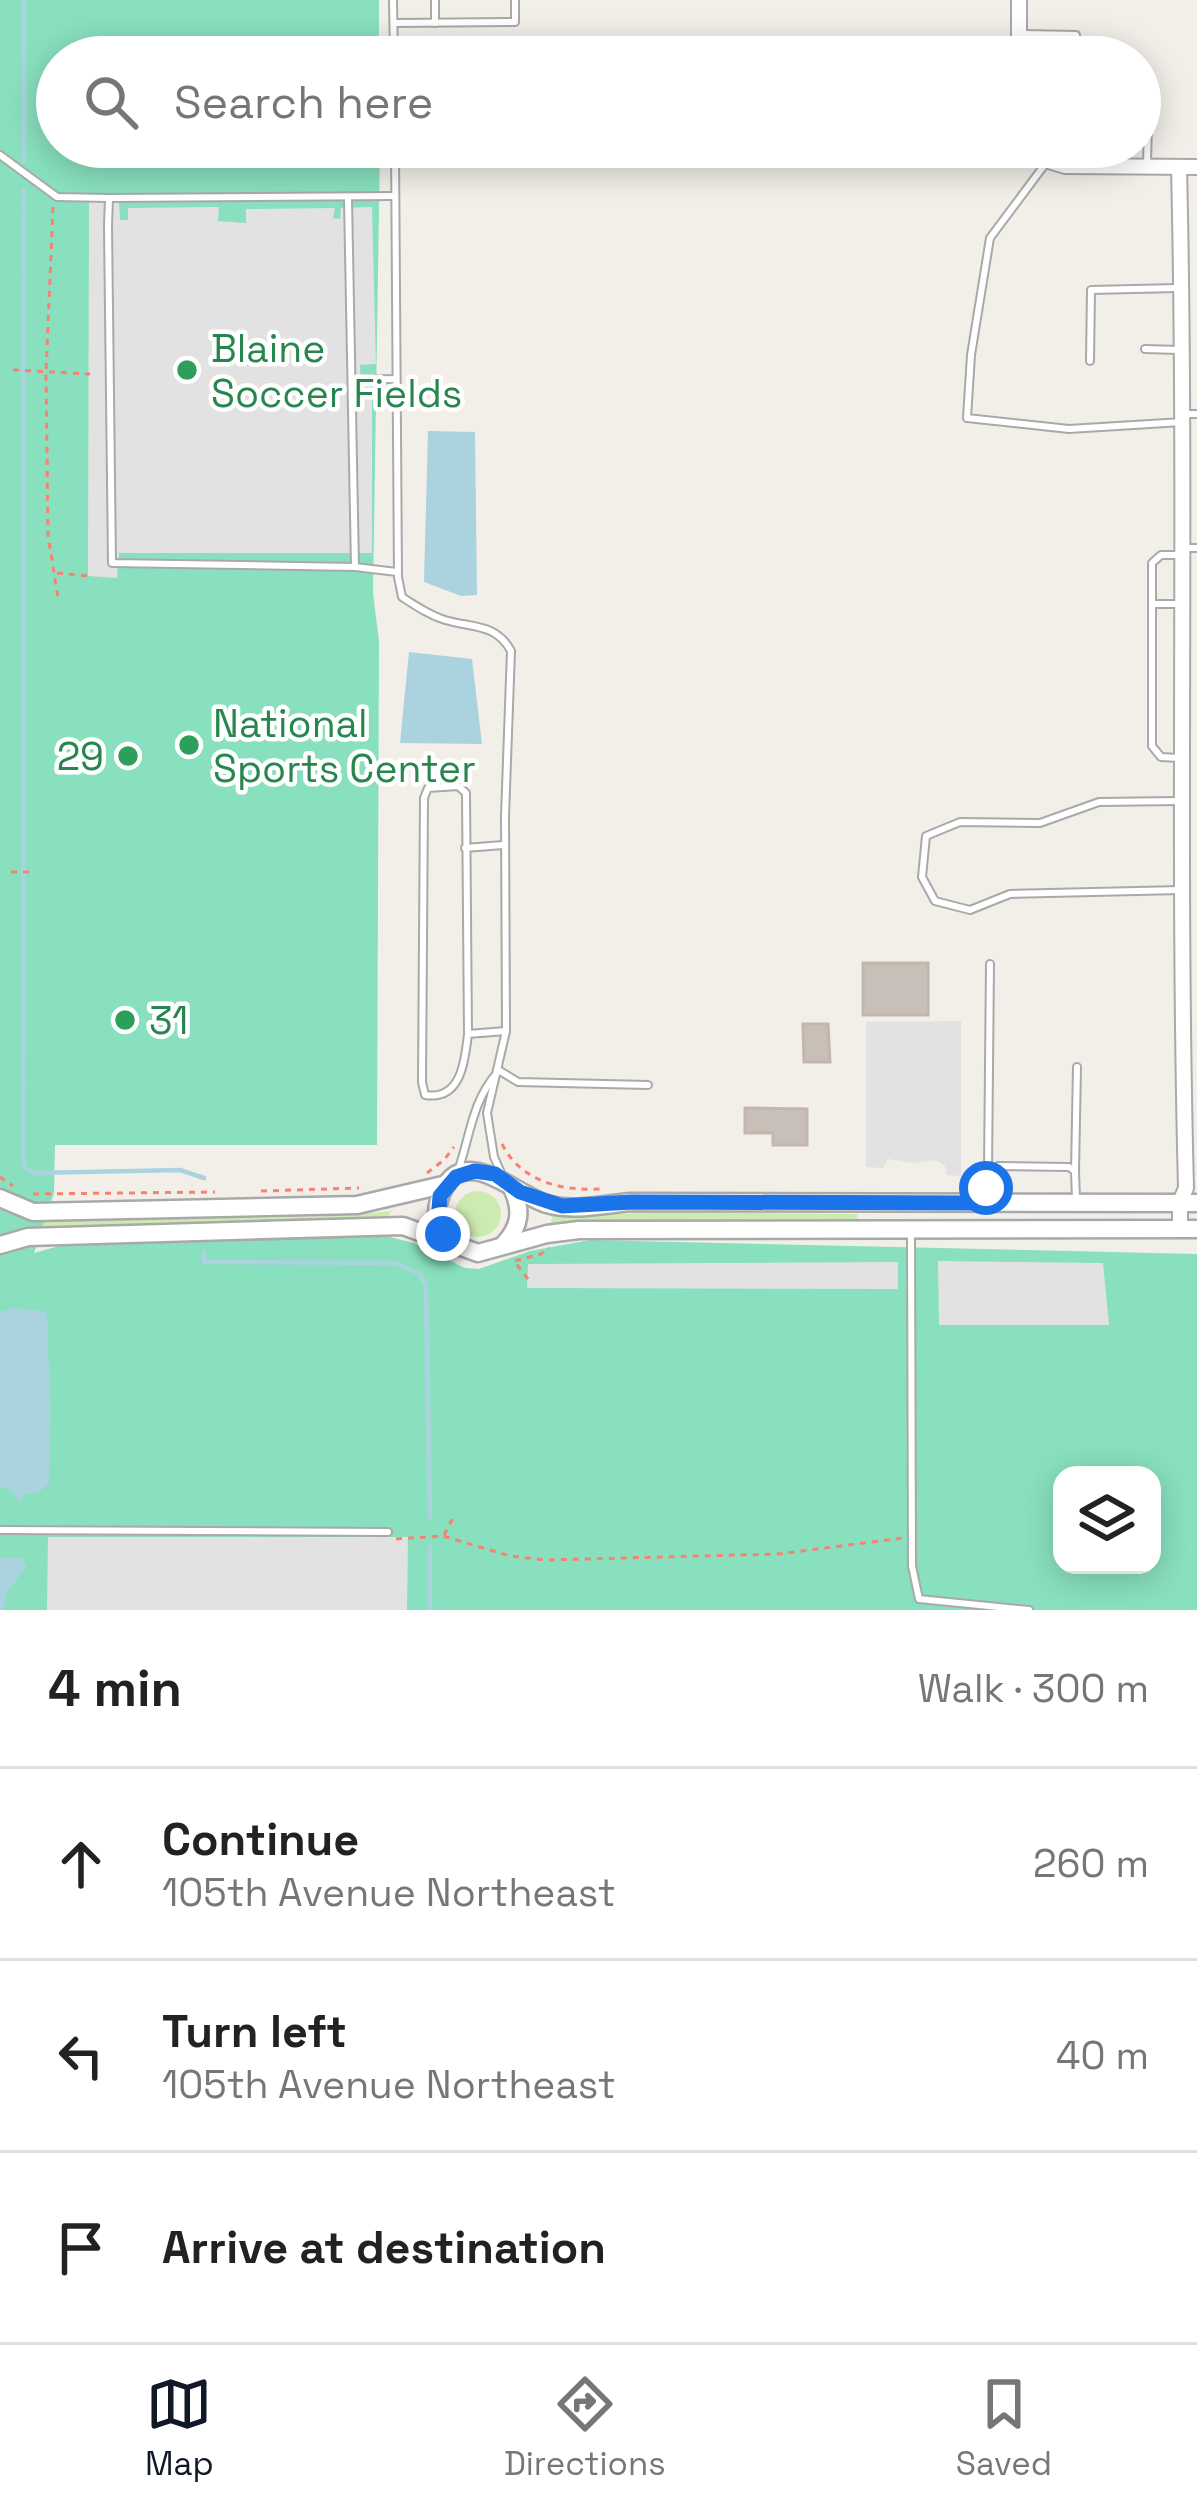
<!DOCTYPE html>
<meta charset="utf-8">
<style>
:root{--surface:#fff;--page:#f2f2f2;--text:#222;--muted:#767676;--line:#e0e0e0;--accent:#111827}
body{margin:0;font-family:"Space Grotesk",sans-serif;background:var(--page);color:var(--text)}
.controls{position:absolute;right:36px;bottom:36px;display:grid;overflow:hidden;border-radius:24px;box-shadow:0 6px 30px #0003}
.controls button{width:108px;height:108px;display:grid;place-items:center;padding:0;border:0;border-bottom:3px solid var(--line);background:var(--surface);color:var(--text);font:60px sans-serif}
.stop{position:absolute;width:36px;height:36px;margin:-27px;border:9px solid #1a73e8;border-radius:50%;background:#fff}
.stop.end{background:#1a73e8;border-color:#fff;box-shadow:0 3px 12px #0008}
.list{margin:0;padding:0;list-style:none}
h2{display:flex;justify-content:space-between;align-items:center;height:156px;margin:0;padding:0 48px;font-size:51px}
h2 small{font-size:39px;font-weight:400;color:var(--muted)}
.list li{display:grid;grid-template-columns:78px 1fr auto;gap:36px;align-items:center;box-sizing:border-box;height:192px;padding:0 48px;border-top:3px solid var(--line)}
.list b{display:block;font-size:45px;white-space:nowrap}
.list p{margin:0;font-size:39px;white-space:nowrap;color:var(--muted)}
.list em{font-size:39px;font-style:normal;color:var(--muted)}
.icon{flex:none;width:66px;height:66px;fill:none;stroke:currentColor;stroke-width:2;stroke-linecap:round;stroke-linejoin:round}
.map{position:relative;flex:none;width:1197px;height:1610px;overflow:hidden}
.search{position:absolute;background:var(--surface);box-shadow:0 6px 30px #0003;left:36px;right:36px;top:36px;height:132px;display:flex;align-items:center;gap:30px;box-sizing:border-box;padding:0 42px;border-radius:66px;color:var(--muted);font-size:45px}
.sheet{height:732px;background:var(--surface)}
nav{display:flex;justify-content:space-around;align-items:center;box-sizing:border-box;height:168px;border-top:3px solid var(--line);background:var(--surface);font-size:33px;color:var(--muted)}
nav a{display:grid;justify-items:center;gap:6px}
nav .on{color:var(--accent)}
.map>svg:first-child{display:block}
.grass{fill:#cdebb0}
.pitch{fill:#88e0be;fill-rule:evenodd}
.parking{fill:#e2e2e2}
.water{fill:#aad3df}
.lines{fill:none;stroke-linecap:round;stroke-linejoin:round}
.stream{stroke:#aad3df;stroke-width:4.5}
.building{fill:#c7bfb8;stroke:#c4b6ab;stroke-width:3}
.service-casing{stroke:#a9a9a9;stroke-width:10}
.minor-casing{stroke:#a9a9a9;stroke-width:18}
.tertiary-casing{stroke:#a9a9a9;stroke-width:21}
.path{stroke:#fa8072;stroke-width:3;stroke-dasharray:6 6;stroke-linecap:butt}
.service{stroke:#fff;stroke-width:6}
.minor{stroke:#fff;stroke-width:14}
.tertiary{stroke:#fff;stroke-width:16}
.route{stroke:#1a73e8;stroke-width:15}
.leisure-dot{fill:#2e9e5b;stroke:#fff;stroke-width:4.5}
.labels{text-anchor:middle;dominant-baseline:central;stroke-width:9;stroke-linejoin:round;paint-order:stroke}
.leisure-label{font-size:39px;fill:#27864d;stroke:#fff;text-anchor:start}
</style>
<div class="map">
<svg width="1197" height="1610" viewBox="0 0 1197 1610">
<rect width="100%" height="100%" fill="#f2efe9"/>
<g class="grass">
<circle cx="478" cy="1214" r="23"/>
<path d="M392,1211L387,1217L294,1224L38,1226V1221C156,1213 275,1224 392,1211Z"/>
<polygon points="671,1212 857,1214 858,1219 551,1223 552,1216"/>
</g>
<path class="pitch" d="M0,0H379V57H57V147H380L373,593L379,641L377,1145H55L54,1193L34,1253L99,1235L326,1231L390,1237L414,1243L465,1268L479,1269L530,1251L590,1240L1197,1254V1610H0ZM1062,1475H1152V1565H1062Z"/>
<g class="parking">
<polygon points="119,201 120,220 128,220 128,208 219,207 218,221 246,223 246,209 335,208 333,218 340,219 341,208 372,207 376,364 360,365 361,391 372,392 372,553 119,553 117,578 88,576 89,202"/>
<polygon points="961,1021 961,1176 947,1175 945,1166 936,1160 912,1163 888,1159 883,1168 866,1167 866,1022"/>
<polygon points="938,1261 1103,1263 1109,1325 939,1325"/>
<polygon points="898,1262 898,1289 527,1288 528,1264"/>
<polygon points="48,1537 408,1537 407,1610 47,1610"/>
</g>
<g class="water">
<polygon points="428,431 475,432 477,595 461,596 424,582"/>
<polygon points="409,652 472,659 482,744 400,743"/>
<path d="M13,1308L44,1311C52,1325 47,1334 48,1349C52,1393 50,1437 49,1484L39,1492L26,1494L19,1503L12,1491L0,1486V1312Z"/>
<polygon points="0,1558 21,1558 27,1566 8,1591 3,1610 0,1610"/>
</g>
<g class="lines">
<g class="stream">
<polyline points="24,161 24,0"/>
<polyline points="24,190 23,1158 25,1168 35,1173 180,1170 204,1178"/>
<polyline points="204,1251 204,1262 396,1263 420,1274 426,1286 430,1517"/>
<polyline points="430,1547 430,1610"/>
</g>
</g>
<g class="building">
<rect x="863" y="963" width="65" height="52"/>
<polygon points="803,1024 828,1024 830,1062 804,1062"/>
<polygon points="745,1108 807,1109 807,1145 773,1145 773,1133 745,1133"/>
</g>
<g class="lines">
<defs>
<g id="service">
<polyline points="393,0 394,57"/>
<polyline points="435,0 435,23"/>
<polyline points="394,23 515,22 515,0"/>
<polyline points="1023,34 1076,35 1079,57"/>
<polyline points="859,50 1016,51"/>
<polyline points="1140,106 1148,122 1147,164"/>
<path d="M395,147L398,577L402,597C416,606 429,615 445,620C472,628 496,623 511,651L505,816L506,1031L487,1113L494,1157L502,1175"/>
<polyline points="0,155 57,197 108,198"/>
<polyline points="1046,163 990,238 971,355 967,418 1069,429 1182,422"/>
<polyline points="395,196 109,198 108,226 112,563 355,567 397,572"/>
<polyline points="348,199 355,567"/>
<polyline points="1145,349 1179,350"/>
<polyline points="1090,361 1091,290 1178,288"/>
<polyline points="352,380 395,379"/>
<polyline points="1184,414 1197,414"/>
<polyline points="1184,548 1197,548"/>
<polyline points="1178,555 1161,555 1152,563 1152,746 1161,757 1179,758"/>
<polyline points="1152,604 1178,604"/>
<polyline points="1179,801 1099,802 1040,823 960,822 926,836 922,877 935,901 970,910 1010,894 1181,890"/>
<polyline points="465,848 503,845"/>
<path d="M468,1034L466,793L458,786L428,788L424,798L422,1082L425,1095C461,1101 465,1061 468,1034L506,1031"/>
<polyline points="500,1071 518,1082 648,1085"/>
<path d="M458,1171C470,1137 472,1101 497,1073"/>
<polyline points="988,1171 990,964"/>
<polyline points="1075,1171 1077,1067"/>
<polyline points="983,1203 988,1171 998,1166 1069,1167 1075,1171 1076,1199"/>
<polyline points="911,1234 912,1566 919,1599 1029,1610"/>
<polyline points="0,1530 388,1532"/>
</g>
<g id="minor">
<polyline points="1019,57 1019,0"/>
<polyline points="1033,147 1049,161 1065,166 1197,167"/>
<path d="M1179,167C1187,507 1177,848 1186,1188L1180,1202V1228"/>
</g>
<g id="tertiary">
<polyline points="0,1198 33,1212 357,1205 447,1184"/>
<path d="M451,1243C440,1231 434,1217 439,1200C459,1137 515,1195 547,1204C572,1212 606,1204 631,1202L1197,1203"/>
<path d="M504,1244C521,1226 522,1209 512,1188"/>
<polyline points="0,1245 28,1237 403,1226 478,1253 547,1234 579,1230 1197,1229"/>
</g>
</defs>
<use href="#service" class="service-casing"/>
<use href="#minor" class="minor-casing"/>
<use href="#tertiary" class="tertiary-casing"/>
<g class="path">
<polyline points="53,207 46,372 48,535 58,598"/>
<polyline points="13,370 90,374"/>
<polyline points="57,573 88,576"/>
<polyline points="11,872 33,872"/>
<path d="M502,1144C521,1182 562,1191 601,1189"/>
<polyline points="427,1173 444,1160 454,1147"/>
<polyline points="0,1177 13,1186"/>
<polyline points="261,1191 359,1188"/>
<polyline points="33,1194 215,1192"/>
<polyline points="528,1279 514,1261 541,1254 549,1248"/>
<polyline points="444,1535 453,1518"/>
<polyline points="396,1539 443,1536 510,1556 546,1560 778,1554 904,1538"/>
</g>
<use href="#service" class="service"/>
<use href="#minor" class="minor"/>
<use href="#tertiary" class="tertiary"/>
</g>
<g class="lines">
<polyline class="route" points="443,1234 438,1222 440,1196 456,1177 475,1171 495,1174 520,1192 562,1206 632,1202 982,1203 986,1188"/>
</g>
<g class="leisure-dot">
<circle cx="187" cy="370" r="12"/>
<circle cx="189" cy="745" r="12"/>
<circle cx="128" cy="756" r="12"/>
<circle cx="125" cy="1020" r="12"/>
</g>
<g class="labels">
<g class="leisure-label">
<text x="211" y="348">Blaine<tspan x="211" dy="45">Soccer Fields</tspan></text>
<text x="213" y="723">National<tspan x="213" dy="45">Sports Center</tspan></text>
<text x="104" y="756" text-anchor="end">29</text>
<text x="149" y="1020">31</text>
</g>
</g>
</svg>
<div class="controls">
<button><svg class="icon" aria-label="layers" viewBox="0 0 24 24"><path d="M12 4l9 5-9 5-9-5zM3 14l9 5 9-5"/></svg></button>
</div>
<div class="stop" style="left:986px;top:1188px"></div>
<div class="stop end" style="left:443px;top:1234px"></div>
<div class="search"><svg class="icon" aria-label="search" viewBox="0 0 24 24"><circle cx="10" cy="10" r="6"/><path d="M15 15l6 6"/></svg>Search here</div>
</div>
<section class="sheet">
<h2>4 min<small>Walk · 300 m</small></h2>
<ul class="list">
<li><svg class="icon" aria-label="ahead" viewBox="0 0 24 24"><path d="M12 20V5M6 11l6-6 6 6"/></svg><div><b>Continue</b><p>105th Avenue Northeast</p></div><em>260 m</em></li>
<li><svg class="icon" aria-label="left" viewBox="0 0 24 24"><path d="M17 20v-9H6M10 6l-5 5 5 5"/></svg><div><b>Turn left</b><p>105th Avenue Northeast</p></div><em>40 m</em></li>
<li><svg class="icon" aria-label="arrive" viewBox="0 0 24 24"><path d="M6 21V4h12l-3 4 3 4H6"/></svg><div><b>Arrive at destination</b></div></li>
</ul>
</section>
<nav>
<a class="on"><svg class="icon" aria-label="map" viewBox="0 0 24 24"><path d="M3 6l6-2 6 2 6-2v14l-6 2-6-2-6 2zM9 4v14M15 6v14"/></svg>Map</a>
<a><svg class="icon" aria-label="directions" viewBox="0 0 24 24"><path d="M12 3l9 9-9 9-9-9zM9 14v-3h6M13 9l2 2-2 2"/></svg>Directions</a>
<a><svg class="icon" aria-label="saved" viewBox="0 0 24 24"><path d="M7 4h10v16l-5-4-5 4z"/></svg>Saved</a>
</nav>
